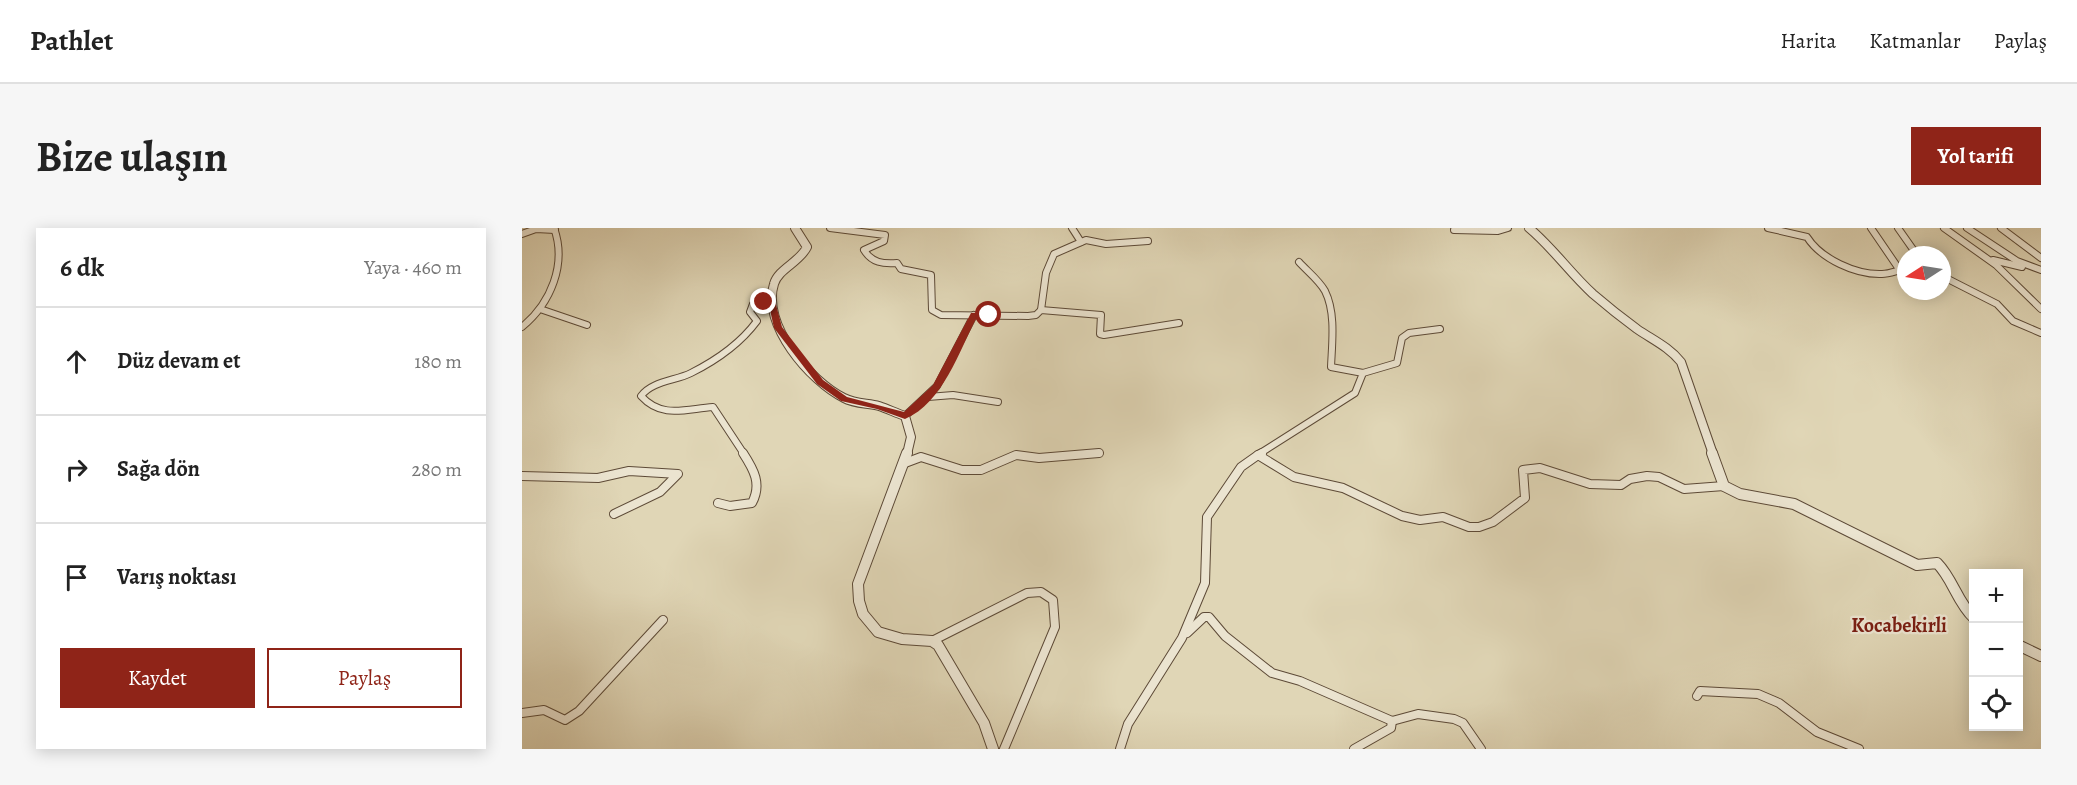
<!DOCTYPE html>
<html lang="tr">
<meta charset="utf-8">
<style>
:root{--surface:#fff;--page:#f6f6f6;--text:#222;--muted:#767676;--line:#e0e0e0;--accent:#8f2418}
body{margin:0;font-family:Alegreya,serif;background:var(--page);color:var(--text)}
.controls{position:absolute;right:18px;bottom:18px;display:grid;overflow:hidden;border-radius:0px;box-shadow:0 3px 15px #0003}
.controls button{width:54px;height:54px;display:grid;place-items:center;padding:0;border:0;border-bottom:2px solid var(--line);background:var(--surface);color:var(--text);font:30px sans-serif}
.compass{position:absolute;left:1375px;top:18px;width:54px;height:54px;border-radius:50%;background:var(--surface);box-shadow:0 3px 15px #0003;rotate:258deg}
.stop{position:absolute;width:18px;height:18px;margin:-14px;border:4px solid #8f2418;border-radius:50%;background:#fff}
.stop.end{background:#8f2418;border-color:#fff;box-shadow:0 2px 6px #0008}
.list{margin:0;padding:0;list-style:none}
h2{display:flex;justify-content:space-between;align-items:center;height:78px;margin:0;padding:0 24px;font-size:26px}
h2 small{font-size:20px;font-weight:400;color:var(--muted)}
.list li{display:grid;grid-template-columns:39px 1fr auto;gap:18px;align-items:center;box-sizing:border-box;height:108px;padding:0 24px;border-top:2px solid var(--line)}
.list b{display:block;font-size:22px;white-space:nowrap}
.list em{font-size:20px;font-style:normal;color:var(--muted)}
.actions{display:flex;gap:12px;padding:18px 24px}
.actions a{flex:1;padding:14px 0;border:2px solid var(--accent);border-radius:0px;text-align:center;font-size:21px;color:var(--accent)}
.actions .main{background:var(--accent);color:#fff}
.icon{flex:none;width:33px;height:33px;fill:none;stroke:currentColor;stroke-width:2;stroke-linecap:round;stroke-linejoin:round}
.map{position:relative;flex:none;width:1519px;height:521px;overflow:hidden;border-radius:0px}
header{display:flex;align-items:center;gap:36px;box-sizing:border-box;height:84px;padding:0 30px;background:var(--surface);border-bottom:2px solid var(--line)}
header strong{font-size:28px}
nav{display:flex;gap:33px;margin-inline-start:auto;font-size:21px}
.intro{display:flex;align-items:center;justify-content:space-between;box-sizing:border-box;height:144px;padding:0 36px}
h1{margin:0;font-size:42px}
.button{padding:15px 27px;border-radius:0px;background:var(--accent);color:#fff;font-size:21px;font-weight:700}
main{display:flex;gap:36px;padding:0 36px}
aside{flex:1;background:var(--surface);border-radius:0px;box-shadow:0 3px 15px #0003}
.map>svg:first-child{display:block}
.lines{fill:none;stroke-linecap:round;stroke-linejoin:round}
.minor-far1-casing{stroke:#5d4a37;stroke-width:8}
.minor-casing{stroke:#5d4a37;stroke-width:10}
.tertiary-far1-casing{stroke:#5d4a37;stroke-width:10}
.tertiary-casing{stroke:#5d4a37;stroke-width:12}
.minor-far1{stroke:#ebe4d0;stroke-width:6}
.minor{stroke:#ebe4d0;stroke-width:8}
.tertiary-far1{stroke:#ebe4d0;stroke-width:8}
.tertiary{stroke:#ebe4d0;stroke-width:10}
.route{fill:#8f2418}
.labels{text-anchor:middle;dominant-baseline:central;stroke-width:4.5;stroke-linejoin:round;paint-order:stroke}
.neighbourhood-label{font-size:20px;font-weight:bold;fill:#7a1f14;stroke:#ebe4d0}
</style>
<header>
<strong>Pathlet</strong>
<nav><a>Harita</a><a>Katmanlar</a><a>Paylaş</a></nav>
</header>
<div class="intro"><h1>Bize ulaşın</h1><a class="button">Yol tarifi</a></div>
<main>
<aside>
<h2>6 dk<small>Yaya · 460 m</small></h2>
<ul class="list">
<li><svg class="icon" aria-label="ahead" viewBox="0 0 24 24"><path d="M12 20V5M6 11l6-6 6 6"/></svg><div><b>Düz devam et</b></div><em>180 m</em></li>
<li><svg class="icon" aria-label="right" viewBox="0 0 24 24"><path d="M7 20v-9h11M14 6l5 5-5 5"/></svg><div><b>Sağa dön</b></div><em>280 m</em></li>
<li><svg class="icon" aria-label="arrive" viewBox="0 0 24 24"><path d="M6 21V4h12l-3 4 3 4H6"/></svg><div><b>Varış noktası</b></div></li>
</ul>
<div class="actions"><a class="main">Kaydet</a><a>Paylaş</a></div>
</aside>
<div class="map">
<svg width="1519" height="521" viewBox="0 0 1519 521">
<rect width="100%" height="100%" fill="#e0d6b6"/>
<filter id="stains"><feTurbulence type="fractalNoise" baseFrequency=".00333" numOctaves="4"/><feColorMatrix values="0 0 0 0 .2 0 0 0 0 .09 0 0 0 0 .02 0 0 0 .5 -.17"/></filter>
<radialGradient id="worn" r=".72"><stop offset=".6" stop-color="#630" stop-opacity="0"/><stop offset="1" stop-color="#630" stop-opacity=".3"/></radialGradient>
<g class="lines">
<defs>
<g id="minor-far1">
<path d="M308,0L363,7L362,13L342,22C350,35 361,36 375,35L379,41L409,47L410,82L419,87L506,88L514,87L519,82L579,87L578,106L582,107L657,95"/>
<polyline points="550,0 559,14"/>
<path d="M1246,0L1285,9C1299,31 1334,47 1360,46C1368,46 1376,42 1384,41"/>
<polyline points="1349,0 1377,41"/>
<polyline points="1376,0 1395,27"/>
<polyline points="1422,0 1474,37 1519,81"/>
<polyline points="1445,0 1495,33 1519,42"/>
<polyline points="1479,0 1519,30"/>
<polyline points="932,2 976,3 986,0"/>
<polyline points="0,6 14,1 33,2"/>
<polyline points="1471,32 1500,39"/>
<polyline points="1420,48 1475,76 1491,93 1519,105"/>
<polyline points="18,81 65,97"/>
<polyline points="519,82 524,45 532,26 564,12 584,16 626,13"/>
<path d="M0,99C29,75 45,36 32,0"/>
<polyline points="841,145 875,135 880,110 887,105 918,101"/>
<polyline points="406,169 431,167 476,174"/>
<polyline points="383,188 415,158 452,87"/>
<path d="M222,226L191,179C163,181 140,191 119,168C130,153 153,153 169,145C195,132 218,116 235,93L228,84L231,76L250,74"/>
<polyline points="562,226 577,225"/>
<path d="M737,226L833,165L841,145L809,139C810,115 814,85 803,63C797,52 785,43 777,34"/>
</g>
<g id="minor">
<polyline points="736,227 740,225"/>
<polyline points="383,235 399,229 440,242 459,242 494,227 517,230 577,225"/>
<polyline points="0,248 76,250 107,243 156,246 138,264 92,286"/>
<path d="M196,275L208,278L230,275C240,256 232,242 221,225"/>
<polyline points="665,405 682,389 687,389 703,408 750,445 778,453 870,493 896,486 932,491 941,495 959,521"/>
<polyline points="410,413 505,365 519,364 531,372 533,399 482,521"/>
<polyline points="1175,468 1178,463 1236,466 1257,475 1295,504 1337,521"/>
<polyline points="0,485 22,482 43,492 57,483 141,392"/>
<polyline points="598,521 606,496 660,410 683,355 685,289 719,239 736,227 772,249 821,260 880,288 898,292 921,289 947,299 957,299 971,294 1003,270 1001,242 1018,240 1068,256 1099,257 1108,251 1125,248 1137,249 1162,261 1202,258"/>
<polyline points="832,521 869,500 870,493"/>
</g>
<g id="tertiary-far1">
<path d="M273,0L285,19C278,34 256,41 252,56C239,96 288,153 322,170C333,176 346,175 357,178C366,181 374,185 383,188L389,209L385,226"/>
<path d="M1007,0C1031,20 1048,45 1071,66C1085,78 1100,90 1115,101C1131,112 1147,119 1159,134L1191,226"/>
</g>
<g id="tertiary">
<polyline points="385,225 336,356 337,373 341,386 356,404 380,411 410,413 416,417 462,495 471,521"/>
<path d="M1190,225L1202,258L1218,266L1272,276L1395,337L1415,335C1431,351 1435,374 1452,390"/>
<polyline points="1496,417 1519,428"/>
</g>
</defs>
<use href="#minor-far1" class="minor-far1-casing"/>
<use href="#minor" class="minor-casing"/>
<use href="#tertiary-far1" class="tertiary-far1-casing"/>
<use href="#tertiary" class="tertiary-casing"/>
<use href="#minor-far1" class="minor-far1"/>
<use href="#minor" class="minor"/>
<use href="#tertiary-far1" class="tertiary-far1"/>
<use href="#tertiary" class="tertiary"/>
</g>
<path class="route" d="M242,71L253,73L260,99L301,152L325,169L382,184L411,157L449,85L467,84L471,87L455,89C437,123 421,175 383,191L355,181L319,173L295,156L252,100L247,77L238,74Z"/>
<g class="labels">
<g class="neighbourhood-label">
<text x="1377" y="397">Kocabekirli</text>
</g>
</g>
<rect width="100%" height="100%" filter="url(#stains)"/>
<rect width="100%" height="100%" fill="url(#worn)"/>
</svg>
<div class="controls">
<button>+</button>
<button>−</button>
<button><svg class="icon" aria-label="locate" viewBox="0 0 24 24"><circle cx="12" cy="12" r="6"/><path d="M12 2v4M12 18v4M2 12h4M18 12h4"/></svg></button>
</div>
<svg class="compass" viewBox="-18 -18 36 36"><path d="M0-13l5 13h-10z" fill="#e53935"/><path d="M0 13l5-13h-10z" fill="#767676"/></svg>
<div class="stop" style="left:467px;top:87px"></div>
<div class="stop end" style="left:242px;top:74px"></div>
</div>
</main>
